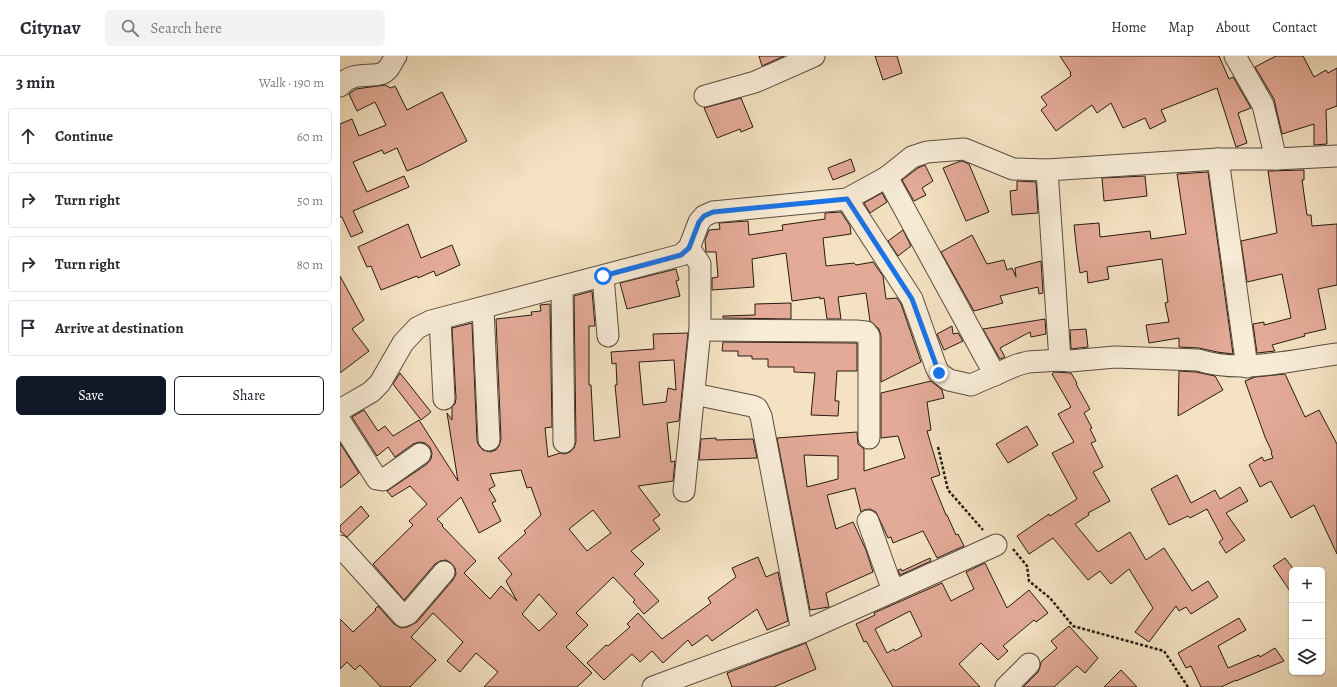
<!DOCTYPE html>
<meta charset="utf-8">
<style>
:root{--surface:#fff;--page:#f2f2f3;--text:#2b2b33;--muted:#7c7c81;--line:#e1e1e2;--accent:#111827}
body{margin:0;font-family:Alegreya,serif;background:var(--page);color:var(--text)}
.controls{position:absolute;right:12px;bottom:12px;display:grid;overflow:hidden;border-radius:6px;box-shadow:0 1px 3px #0004}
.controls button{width:36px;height:36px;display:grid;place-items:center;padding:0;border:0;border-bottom:1px solid var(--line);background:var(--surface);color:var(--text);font:20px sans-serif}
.stop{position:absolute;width:12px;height:12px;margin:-9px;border:3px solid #1a73e8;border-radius:50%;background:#fff}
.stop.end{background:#1a73e8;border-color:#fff;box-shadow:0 1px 4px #0008}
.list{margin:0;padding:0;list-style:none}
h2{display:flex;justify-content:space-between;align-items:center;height:52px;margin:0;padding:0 16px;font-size:17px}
h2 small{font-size:13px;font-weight:400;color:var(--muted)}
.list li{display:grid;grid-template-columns:26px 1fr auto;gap:12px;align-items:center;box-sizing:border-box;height:56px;margin:0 8px 8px;padding:0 8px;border:1px solid var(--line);border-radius:6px}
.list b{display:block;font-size:15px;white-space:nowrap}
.list em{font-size:13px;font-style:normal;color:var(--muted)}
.actions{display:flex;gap:8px;padding:12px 16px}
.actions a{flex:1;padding:9px 0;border:1px solid var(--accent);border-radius:6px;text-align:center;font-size:14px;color:var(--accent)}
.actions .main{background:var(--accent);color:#fff}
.icon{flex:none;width:22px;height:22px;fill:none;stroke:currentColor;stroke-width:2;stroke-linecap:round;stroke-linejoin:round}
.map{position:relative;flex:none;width:997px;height:631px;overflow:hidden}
header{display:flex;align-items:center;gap:24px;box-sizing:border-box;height:56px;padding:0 20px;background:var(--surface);border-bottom:1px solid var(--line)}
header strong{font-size:19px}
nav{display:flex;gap:22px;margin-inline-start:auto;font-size:14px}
.search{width:280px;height:36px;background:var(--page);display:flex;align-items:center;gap:10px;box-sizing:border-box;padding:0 14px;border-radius:6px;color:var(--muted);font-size:15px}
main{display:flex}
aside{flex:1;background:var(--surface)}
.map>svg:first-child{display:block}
.building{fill:#e3aa97;stroke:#261b13;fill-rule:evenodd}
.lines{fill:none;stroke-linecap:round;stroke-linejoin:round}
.minor-casing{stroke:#5a4d3f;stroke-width:23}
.path{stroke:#261b13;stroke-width:2.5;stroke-dasharray:3 2;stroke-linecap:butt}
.minor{stroke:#f8ecd7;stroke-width:21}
.route{stroke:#1a73e8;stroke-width:5}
</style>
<header>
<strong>Citynav</strong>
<div class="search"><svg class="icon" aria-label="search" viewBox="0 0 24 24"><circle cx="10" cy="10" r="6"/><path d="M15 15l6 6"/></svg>Search here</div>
<nav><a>Home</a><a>Map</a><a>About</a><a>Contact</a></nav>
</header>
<main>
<aside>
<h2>3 min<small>Walk · 190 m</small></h2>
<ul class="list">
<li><svg class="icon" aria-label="ahead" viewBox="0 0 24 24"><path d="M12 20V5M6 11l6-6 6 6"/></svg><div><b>Continue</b></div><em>60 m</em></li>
<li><svg class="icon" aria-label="right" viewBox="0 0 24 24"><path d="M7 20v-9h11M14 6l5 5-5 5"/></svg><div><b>Turn right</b></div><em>50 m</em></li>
<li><svg class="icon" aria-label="right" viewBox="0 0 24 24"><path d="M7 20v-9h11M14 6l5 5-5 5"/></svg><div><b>Turn right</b></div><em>80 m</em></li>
<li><svg class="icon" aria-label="arrive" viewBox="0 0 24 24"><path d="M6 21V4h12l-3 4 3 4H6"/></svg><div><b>Arrive at destination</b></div></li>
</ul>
<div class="actions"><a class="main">Save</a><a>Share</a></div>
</aside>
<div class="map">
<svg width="997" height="631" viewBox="0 0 997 631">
<rect width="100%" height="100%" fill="#f4e2c2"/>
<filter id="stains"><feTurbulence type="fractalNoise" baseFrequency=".005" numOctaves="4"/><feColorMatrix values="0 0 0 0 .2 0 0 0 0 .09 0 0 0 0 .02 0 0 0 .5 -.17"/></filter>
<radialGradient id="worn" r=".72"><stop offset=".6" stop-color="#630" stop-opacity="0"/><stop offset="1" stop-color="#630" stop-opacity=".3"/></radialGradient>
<g class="building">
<polygon points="419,0 444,0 422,10"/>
<polygon points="535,0 557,0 562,17 543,24"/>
<polygon points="720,0 879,0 889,23 893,21 911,52 898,57 907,87 896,91 877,32 821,54 826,65 810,73 805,62 783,72 771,47 757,57 752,49 716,75 701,54 707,49 701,41 731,20 730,17 731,17"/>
<polygon points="936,0 963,0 974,21 986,14 988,17 997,12 997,50 986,54 987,88 974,89 974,68 942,78 934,43 915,11"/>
<polygon points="45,29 51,32 55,30 67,54 102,36 127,85 81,109 67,115 57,92 44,98 42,94 13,106 27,136 64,120 69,131 13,155 23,176 11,181 2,161 0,161 0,68 12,63 19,80 46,69 35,46 17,55 9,38 16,33"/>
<polygon points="401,42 413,71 401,76 400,73 377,82 364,52"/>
<polygon points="511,103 515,115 493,124 488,112"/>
<polygon points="622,105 629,108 649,156 626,165 603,112 618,106"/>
<polygon points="585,109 593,125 582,132 586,139 574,145 562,124 578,112"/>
<polygon points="964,114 964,124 962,124 967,159 971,159 972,170 997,168 997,229 978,233 986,273 964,278 965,280 932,289 935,295 917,297 913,268 924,266 924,269 951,262 942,218 907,226 901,185 937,177 928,115"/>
<polygon points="868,116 893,298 877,296 859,292 839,291 839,282 809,287 806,269 829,266 825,247 828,246 822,203 767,211 769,223 748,227 747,215 740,217 737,197 734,169 759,167 760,181 810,175 811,183 846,178 837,118"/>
<polygon points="805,120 807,140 764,145 762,122"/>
<polygon points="677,125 696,126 698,157 672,159 670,135 677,134"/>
<polygon points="542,137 547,146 530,157 524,147"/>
<polygon points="501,156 510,170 511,178 483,182 486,210 514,207 516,209 533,206 543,220 546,243 557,242 561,248 581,306 541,326 541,280 539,273 530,265 526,237 498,241 501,263 487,263 484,242 480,243 480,241 452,245 446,197 412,203 414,231 372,234 372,222 378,221 376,196 366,196 365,184 369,174 380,173 379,167 408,165 409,179 443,174 442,169 485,163 485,157"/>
<polygon points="68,168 81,202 112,189 120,209 96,220 94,215 78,222 77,220 41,234 31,210 27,211 18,191"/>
<polygon points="563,174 571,190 558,200 548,185"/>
<polygon points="632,179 647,208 664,204 667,214 672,212 676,221 675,212 701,205 703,237 699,238 698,231 660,240 663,247 634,255 601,196"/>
<polygon points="336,213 339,224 336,225 340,240 287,253 280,227"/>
<polygon points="0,220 24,264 12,273 29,295 0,317"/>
<path d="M252,235L255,270H249V329H251L254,385L280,381L275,329H277L276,307L272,308L271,296L314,293L313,278L348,277L339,365L327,367L331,406L335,405L333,425L298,430L320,459L313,464L320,473L291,495L304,508L294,518L319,545L304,558L293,546L295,544L273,521L236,557L248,569L226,591L252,617L237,631H144L158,616L136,597L120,616L107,605L123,586L93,557L71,581L96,604L70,631H41L20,609L15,614L7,606L0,613V563L13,576L36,554L35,553L38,550L54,568L61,572L67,571L77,566L113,524L116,518L115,512L111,507L106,504L100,505L95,508L64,544L33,508L73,469L69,465L87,448L70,430L52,441L47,435L87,408L91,403L92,397L90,391L85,387L79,386L73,388L55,401L48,391L37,400L12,361L24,354L38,375L45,370L53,380L79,364L118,425L107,357L112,364V351L115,348L116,342L112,272L132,267L137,385L139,390L143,394L150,396L156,394L159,390L161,383L156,263L192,259L191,256L201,255L200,249L210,248L212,371L205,372L208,401L220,397L225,398L230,396L234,392L236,386L234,240ZM334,304L336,334L328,332L326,346L303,349L299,306ZM181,414L187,432L191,431L201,459L184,475L186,477L158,502L172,518L166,525L177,545L161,530L150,543L124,517L136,505L102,470L103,469L97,463L121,441L139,477L161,465L152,447L156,445L149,433L155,430L150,418ZM253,454L271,477L247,495L229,473ZM199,538L217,558L199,575L182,558Z"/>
<polygon points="451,247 451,263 383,262 383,260 415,259 415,248"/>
<polygon points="705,263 706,278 691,281 690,276 660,292 665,301 660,303 643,273"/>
<polygon points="612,270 613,278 618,277 623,285 604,294 597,278"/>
<polygon points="746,273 748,291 731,293 730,274"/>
<polygon points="383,286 517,287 517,315 497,315 495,345 499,345 498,360 471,359 475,317 454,316 454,311 428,311 428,303 412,303 412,300 398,300 398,295 382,295"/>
<polygon points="839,315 856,316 875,320 883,334 838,360"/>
<polygon points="714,316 731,317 737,327 736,328 750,353 744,357 752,372 750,373 756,385 751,387 763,411 753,416 770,445 748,457 749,459 735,468 758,496 790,476 806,504 824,492 852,535 868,525 878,541 851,558 846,551 839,555 836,550 809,586 795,576 813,552 789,513 771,528 760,515 748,524 713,482 689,498 677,480 709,458 710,460 737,443 712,397 734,386 718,358 731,351 712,318"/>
<polygon points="60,317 91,356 81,364 53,328"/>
<polygon points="945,318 965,361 979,354 997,388 997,498 974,449 951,462 931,425 920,431 909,409 922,401 924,405 933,402 931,397 932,396 925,381 905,325 915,321"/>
<path d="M591,325L602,334L604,342L587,346L591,374L587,375L600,419L591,422L606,459H607L616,479L618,478L624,490L597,502L583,475L553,487L551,481L548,482L536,456L530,453L524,454L521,456L515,432L487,439L496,473L513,466L526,494L533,516L486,537L489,551L470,554L437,382L517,376L518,388L524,393V415L565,402L558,380L541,382V337ZM464,399L498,400V423L467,431Z"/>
<polygon points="687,370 698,389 668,407 656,388"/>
<polygon points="376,382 376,384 413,383 417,402 359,404 361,383"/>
<polygon points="0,387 19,417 0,432"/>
<polygon points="837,419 851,447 875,434 880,443 900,431 908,445 886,457 905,484 886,497 879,486 883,483 867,453 850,462 848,460 829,469 811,433"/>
<polygon points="21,450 29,460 7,481 0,475 0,470"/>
<polygon points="418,501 426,521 438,516 448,565 427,574 417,553 372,585 367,579 352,590 348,584 323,607 312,595 300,606 292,598 264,624 247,607 266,589 268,590 290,571 287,568 298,557 322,583 371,547 368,542 396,521 392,512"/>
<polygon points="590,502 591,505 560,519 558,514 561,513 562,515"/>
<polygon points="945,502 952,511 952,538 933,510"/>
<path d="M645,507L667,552L689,534L708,557L696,566L694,564L663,590L668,595L658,604L641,587L619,608L640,631H553L526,585L524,586L516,568L535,559L534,557L602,527L611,545L634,533L626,516ZM570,555L582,580L555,595L554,593L547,597L535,573Z"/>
<polygon points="899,562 906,574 878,590 888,612 919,599 920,601 935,592 944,605 896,625 896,624 881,631 861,631 851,610 846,612 838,597"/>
<polygon points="729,570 758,602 745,617 737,610 714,631 683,631 698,616 700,611 701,606 717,592 711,585"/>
<polygon points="466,587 476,613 434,631 392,631 387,617"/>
<polygon points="781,614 797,631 764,631"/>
</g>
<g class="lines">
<defs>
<g id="minor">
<polyline points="895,0 923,49 936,103 997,100"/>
<path d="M0,30C14,12 37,25 47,14C51,10 53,4 56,0"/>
<polyline points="365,40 415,26 474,0"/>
<polyline points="878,103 907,311"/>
<polyline points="707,114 720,304"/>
<polyline points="547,121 655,319"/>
<path d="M507,143L572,243L596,311L599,317L609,324L631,329L677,309L688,306L720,304L730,305L775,301L858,304C902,318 952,304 997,298"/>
<polyline points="263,220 268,280"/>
<polyline points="222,231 224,386"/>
<polyline points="143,252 149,384"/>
<polyline points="100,263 104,343"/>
<polyline points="360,274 516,275 526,276 529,280 529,382"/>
<polyline points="354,338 412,350 417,352 421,360 462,576"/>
<polyline points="0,354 31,336 40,327 63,287 77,272 91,265 341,199 349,192 359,166 364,160 373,156 507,143 547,121 572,101 587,96 624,93 673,113 707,114 878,103 936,103"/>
<polyline points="0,365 37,423 43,424 80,398"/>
<polyline points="344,435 360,274 360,208 349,192"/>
<polyline points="528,465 553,535"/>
<polyline points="0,490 63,560 68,558 104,516"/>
<polyline points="313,631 462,576 656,489"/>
<polyline points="666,631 689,608"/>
</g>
</defs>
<use href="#minor" class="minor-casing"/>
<g class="path">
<polyline points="598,391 608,434 643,474"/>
<polyline points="673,493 687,510 689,525 710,542 733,570 824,595 848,631"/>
</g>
<use href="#minor" class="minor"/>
</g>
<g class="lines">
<polyline class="route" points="263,220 341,199 349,192 359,166 364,160 373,156 507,143 572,243 599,317"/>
</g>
<rect width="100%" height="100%" filter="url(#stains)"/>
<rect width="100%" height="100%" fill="url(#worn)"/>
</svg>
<div class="controls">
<button>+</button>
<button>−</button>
<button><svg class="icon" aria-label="layers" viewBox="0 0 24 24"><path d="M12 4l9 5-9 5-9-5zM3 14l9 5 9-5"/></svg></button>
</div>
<div class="stop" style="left:263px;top:220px"></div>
<div class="stop end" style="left:599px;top:317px"></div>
</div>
</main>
